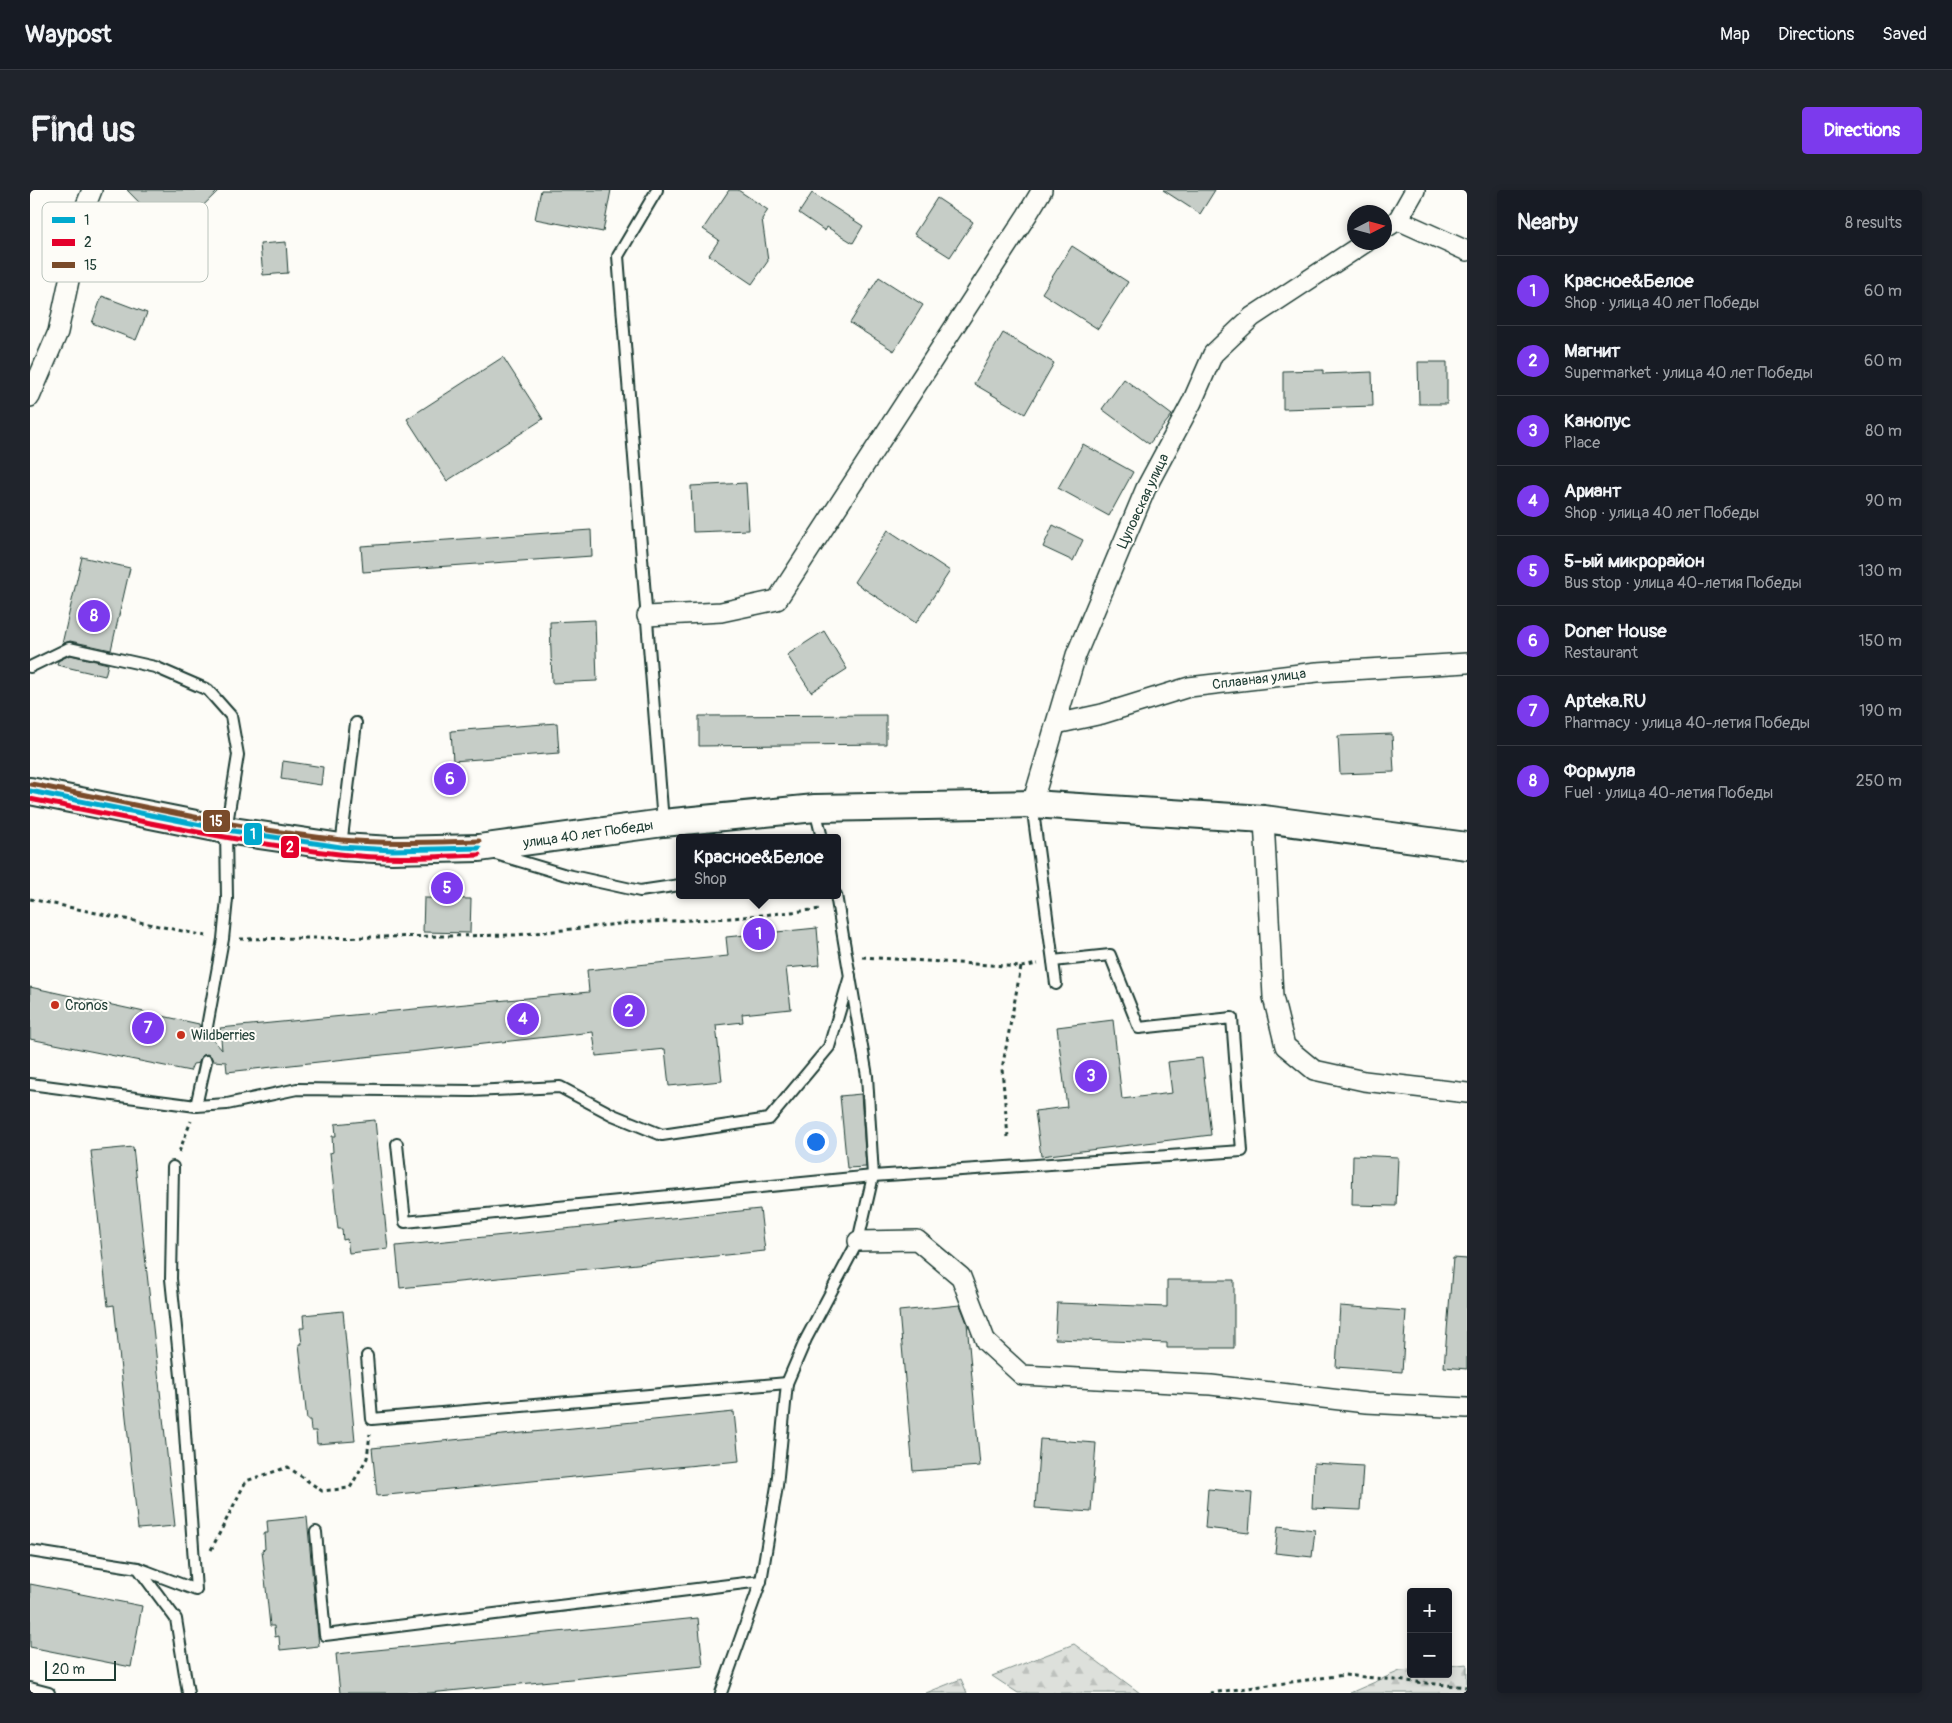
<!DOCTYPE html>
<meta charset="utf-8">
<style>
:root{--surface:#171b24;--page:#20242c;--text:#f1f3f6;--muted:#9ea1a6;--line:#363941;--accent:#7c3aed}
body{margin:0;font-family:Pangolin,sans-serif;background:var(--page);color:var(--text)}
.controls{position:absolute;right:15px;bottom:15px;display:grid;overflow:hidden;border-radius:5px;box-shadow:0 2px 8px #0003}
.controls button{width:45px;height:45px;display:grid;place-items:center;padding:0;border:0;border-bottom:1px solid var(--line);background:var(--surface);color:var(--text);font:25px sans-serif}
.compass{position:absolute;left:1317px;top:15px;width:45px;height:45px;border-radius:50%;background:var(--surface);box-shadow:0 2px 8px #0003;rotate:84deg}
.scale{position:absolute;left:15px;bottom:12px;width:71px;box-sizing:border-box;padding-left:5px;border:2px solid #1f3d34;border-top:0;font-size:14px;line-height:18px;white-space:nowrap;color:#1f3d34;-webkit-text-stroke:4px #fdfcf7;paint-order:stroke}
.you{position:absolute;left:785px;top:951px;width:18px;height:18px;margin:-12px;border:4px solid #fff;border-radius:50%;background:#1a73e8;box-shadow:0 0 0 8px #1a73e833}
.badge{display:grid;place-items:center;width:32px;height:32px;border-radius:50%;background:var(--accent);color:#fff;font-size:16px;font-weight:700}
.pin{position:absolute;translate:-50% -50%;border:2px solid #fff;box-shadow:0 1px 5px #0006}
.popup{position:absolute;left:646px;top:644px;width:165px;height:65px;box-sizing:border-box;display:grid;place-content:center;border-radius:5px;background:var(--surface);filter:drop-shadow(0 1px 4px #0005);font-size:16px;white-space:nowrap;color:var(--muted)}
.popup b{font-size:19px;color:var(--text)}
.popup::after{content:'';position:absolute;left:50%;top:100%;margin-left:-10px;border:10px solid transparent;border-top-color:var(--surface)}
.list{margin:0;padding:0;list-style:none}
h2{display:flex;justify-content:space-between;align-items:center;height:65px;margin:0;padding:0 20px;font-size:21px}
h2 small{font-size:16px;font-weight:400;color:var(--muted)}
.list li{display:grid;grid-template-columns:32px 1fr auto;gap:15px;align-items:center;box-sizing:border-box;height:70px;padding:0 20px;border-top:1px solid var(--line)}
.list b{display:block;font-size:19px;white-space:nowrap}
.list p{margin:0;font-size:16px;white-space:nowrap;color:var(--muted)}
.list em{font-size:16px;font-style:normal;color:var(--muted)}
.map{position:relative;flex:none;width:1437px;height:1503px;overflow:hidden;border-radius:5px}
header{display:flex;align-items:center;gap:30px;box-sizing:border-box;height:70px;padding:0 25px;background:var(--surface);border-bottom:1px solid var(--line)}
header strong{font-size:24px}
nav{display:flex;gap:28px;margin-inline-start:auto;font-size:18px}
.intro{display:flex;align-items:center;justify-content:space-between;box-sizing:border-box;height:120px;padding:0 30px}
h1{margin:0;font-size:35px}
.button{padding:12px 22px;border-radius:5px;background:var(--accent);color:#fff;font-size:18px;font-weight:700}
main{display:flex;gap:30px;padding:0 30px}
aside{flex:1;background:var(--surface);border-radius:5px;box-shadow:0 2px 8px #0003}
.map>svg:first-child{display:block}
.forest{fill:url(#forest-firs);stroke:#7e8e88}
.building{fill:#c6cdc7;stroke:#1f3d34}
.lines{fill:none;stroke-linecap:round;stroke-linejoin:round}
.service-casing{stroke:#1f3d34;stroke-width:14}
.minor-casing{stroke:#1f3d34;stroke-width:22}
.secondary-casing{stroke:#1f3d34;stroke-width:30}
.path{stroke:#1f3d34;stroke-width:3;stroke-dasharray:4 4;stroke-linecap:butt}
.service{stroke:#fdfcf7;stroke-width:10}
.minor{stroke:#fdfcf7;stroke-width:19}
.secondary{stroke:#fdfcf7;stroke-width:26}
.bus-1-casing{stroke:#fdfcf7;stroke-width:9}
.bus-2-casing{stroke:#fdfcf7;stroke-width:9}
.bus-3-casing{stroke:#fdfcf7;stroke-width:9}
.bus-1{stroke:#00a9ce;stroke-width:5}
.bus-2{stroke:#e4002b;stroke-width:5}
.bus-3{stroke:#7a4b2a;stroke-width:5}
.poi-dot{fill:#c8321e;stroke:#fdfcf7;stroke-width:2}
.labels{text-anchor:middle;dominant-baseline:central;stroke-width:4;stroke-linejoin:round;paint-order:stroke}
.street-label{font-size:14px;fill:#1f3d34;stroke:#fdfcf7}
.poi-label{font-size:14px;fill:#1f3d34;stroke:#fdfcf7;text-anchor:start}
.key{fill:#fdfcf7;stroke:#bac3bc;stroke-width:1}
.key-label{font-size:14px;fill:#1f3d34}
.line-badge{stroke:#fdfcf7;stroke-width:2}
.badge-label{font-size:14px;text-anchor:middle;font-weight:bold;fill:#fff}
</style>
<header>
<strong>Waypost</strong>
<nav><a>Map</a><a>Directions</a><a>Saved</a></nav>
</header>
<div class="intro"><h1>Find us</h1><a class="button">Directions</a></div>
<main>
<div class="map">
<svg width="1437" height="1503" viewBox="0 0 1437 1503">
<defs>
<pattern id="forest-firs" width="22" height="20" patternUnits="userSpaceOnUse" patternTransform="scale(1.25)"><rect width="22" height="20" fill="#dde0db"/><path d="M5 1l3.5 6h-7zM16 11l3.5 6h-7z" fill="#bdc1bd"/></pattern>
</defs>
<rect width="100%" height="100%" fill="#fdfcf7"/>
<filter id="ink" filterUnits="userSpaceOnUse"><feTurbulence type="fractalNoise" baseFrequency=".02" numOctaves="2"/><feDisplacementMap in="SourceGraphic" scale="10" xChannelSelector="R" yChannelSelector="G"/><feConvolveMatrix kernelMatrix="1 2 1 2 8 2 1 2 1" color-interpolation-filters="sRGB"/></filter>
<g filter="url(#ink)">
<g class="forest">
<polygon points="1044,1454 1110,1503 988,1503 962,1486"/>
<polygon points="1437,1474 1437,1503 1320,1503 1370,1481 1381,1480 1381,1484 1418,1484 1418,1476"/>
<polygon points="931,1489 937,1503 896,1503"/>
</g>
<g class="building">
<polygon points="97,0 189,0 142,46"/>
<polygon points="511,0 581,0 573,42 505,29"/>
<polygon points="699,0 708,0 738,20 732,29 738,71 722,94 679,65 689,50 673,39"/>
<polygon points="1133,0 1185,0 1170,24"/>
<polygon points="782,3 833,36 823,53 797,37 795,41 769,23"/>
<polygon points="907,8 943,32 920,67 884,44"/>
<polygon points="256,52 258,83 233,85 230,54"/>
<polygon points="1042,56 1098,92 1068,139 1012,103"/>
<polygon points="849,87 893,115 864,161 820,133"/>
<polygon points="72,106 117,123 106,150 62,133"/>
<polygon points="973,143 1024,173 995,224 944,194"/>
<polygon points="473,167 513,229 417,291 377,229"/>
<polygon points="1388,172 1417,172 1417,214 1389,214"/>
<polygon points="1293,180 1293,184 1342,182 1343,216 1253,219 1253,181"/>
<polygon points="1094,189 1142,225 1119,254 1072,219"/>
<polygon points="1053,254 1103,282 1079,326 1028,298"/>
<polygon points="716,293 719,340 663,342 661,296"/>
<polygon points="1023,335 1053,350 1043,371 1013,357"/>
<polygon points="561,340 562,366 333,382 331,356"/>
<polygon points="858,340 920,381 886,433 824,392"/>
<polygon points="52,367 100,378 81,460 40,451 32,454"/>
<polygon points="565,430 567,491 522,493 520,432"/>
<polygon points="794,441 817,479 781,502 757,465"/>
<polygon points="40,465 78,474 75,486 27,475 28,471"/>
<polygon points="856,525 856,554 669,556 669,526"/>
<polygon points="527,533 529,563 423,571 421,541"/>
<polygon points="1362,544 1364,582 1310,584 1308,546"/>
<polygon points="253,571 293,577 291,595 251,589"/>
<polygon points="394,708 441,709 440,743 393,742"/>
<polygon points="787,738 790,775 756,778 761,819 712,824 713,832 686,835 692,891 639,896 635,859 566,866 563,842 197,882 196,872 183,871 181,866 177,864 171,866 169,873 163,874 160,881 0,849 0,797 169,834 171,847 175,849 181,847 192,860 190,838 559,802 557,780 698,766 696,747"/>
<polygon points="1083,830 1092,909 1142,903 1138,872 1172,868 1181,945 1011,966 1005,921 1037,917 1027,837"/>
<polygon points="831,904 836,977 817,978 810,906"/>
<polygon points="345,930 358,1059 319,1063 317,1049 313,1050 312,1039 308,1039 300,963 303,962 302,946 306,946 305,934"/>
<polygon points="103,957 145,1336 108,1339 84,1115 78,1116 61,961"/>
<polygon points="1323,965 1368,967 1366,1016 1322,1015"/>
<polygon points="730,1019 735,1061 370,1098 366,1056"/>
<polygon points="1423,1068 1437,1069 1437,1179 1414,1177"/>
<polygon points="1137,1090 1204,1090 1204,1158 1137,1158 1137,1153 1025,1149 1027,1113 1137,1117"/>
<polygon points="930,1115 937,1133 950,1276 883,1281 869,1121"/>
<polygon points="1310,1116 1376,1121 1372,1182 1306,1177"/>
<polygon points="313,1121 325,1251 287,1254 286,1241 281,1241 280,1230 277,1230 269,1154 272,1154 270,1138 274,1138 273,1125"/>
<polygon points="704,1222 709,1271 347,1306 342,1258"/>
<polygon points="1010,1249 1066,1253 1061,1322 1005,1318"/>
<polygon points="1284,1273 1333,1276 1330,1320 1282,1318"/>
<polygon points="1178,1299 1222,1303 1219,1343 1175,1338"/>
<polygon points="277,1327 289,1456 250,1460 249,1446 245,1447 244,1436 240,1436 232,1360 235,1359 234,1343 238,1343 237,1331"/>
<polygon points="1248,1336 1285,1340 1282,1367 1245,1363"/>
<polygon points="0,1394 112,1416 101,1477 0,1457"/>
<polygon points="668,1428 673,1476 399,1503 310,1503 306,1464"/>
</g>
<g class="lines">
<defs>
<g id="service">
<polyline points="627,0 588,66 633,632"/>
<polyline points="0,477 39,458 125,477 178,500 201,526 208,565 196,640 197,709 193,749 176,842"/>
<polyline points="1002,614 1026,794"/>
<polyline points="785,619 792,648"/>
<polyline points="311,656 326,533"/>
<polyline points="466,664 533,684 610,701 650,695"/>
<polyline points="0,894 166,916 197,914 267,899 442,901 530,897 583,925 632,945 739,929 799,857 820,786"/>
<polyline points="166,916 176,871"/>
<polyline points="367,954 375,1032 843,986 1212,961 1202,828 1109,838 1080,765 1023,771"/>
<polyline points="337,1166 342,1229 757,1193"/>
<polyline points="286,1342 295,1445 731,1391"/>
<polyline points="0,1361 108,1378 146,1429 158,1503"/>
<polyline points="108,1378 166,1400 151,1186 141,1089 143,977"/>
<polyline points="0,1498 19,1503"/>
<polyline points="691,1503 731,1391 747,1296 757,1193 776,1149 828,1051 843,986 837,886 806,705"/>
</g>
<g id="minor">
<polyline points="1368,30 1385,0"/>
<polyline points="1354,39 1368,30 1437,61"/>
<polyline points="0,207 28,142 54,20 62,0"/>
<polyline points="617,426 691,422 747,410 997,25 1012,0"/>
<polyline points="1026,534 1072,524 1159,497 1287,482 1437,473"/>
<polyline points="1002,614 1046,465 1116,298 1162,212 1183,164 1222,127 1336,52"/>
<polyline points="1234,629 1243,807 1255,856 1284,880 1334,891 1437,903"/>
<polyline points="828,1051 887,1050 931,1087 956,1152 992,1185 1181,1195 1336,1213 1437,1218"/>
</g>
<polyline id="secondary" points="0,601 196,640 311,657 362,660 449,658 633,633 785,618 1002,614 1234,629 1437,656"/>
</defs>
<use href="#service" class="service-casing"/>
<use href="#minor" class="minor-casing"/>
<use href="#secondary" class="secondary-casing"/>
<g class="path">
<polyline points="0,709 176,746"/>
<polyline points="210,749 486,745 598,733 702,728 792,719"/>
<polyline points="832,767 991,777 1008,774"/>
<polyline points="978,947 972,879 991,777"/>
<polyline points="149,962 161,931"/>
<polyline points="181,1360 216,1291 258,1277 292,1301 320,1298 337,1268 340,1244"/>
<polyline points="1180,1503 1314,1485 1437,1497"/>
</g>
<use href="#service" class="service"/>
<use href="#minor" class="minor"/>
<use href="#secondary" class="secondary"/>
<defs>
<polyline id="bus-1" points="0,601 196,640 311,657 362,660 449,658"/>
<path id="bus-2" d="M0,609C103,629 205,652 309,664C356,670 403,667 449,665"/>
<path id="bus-3" d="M1,594C104,614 208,639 312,650C357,654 403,652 449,651"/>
</defs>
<use href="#bus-1" class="bus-1-casing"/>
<use href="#bus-2" class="bus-2-casing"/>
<use href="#bus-3" class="bus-3-casing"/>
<use href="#bus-1" class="bus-1"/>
<use href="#bus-2" class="bus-2"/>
<use href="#bus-3" class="bus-3"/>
</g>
</g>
<g class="poi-dot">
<circle cx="25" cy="815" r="5"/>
<circle cx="151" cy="845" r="5"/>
</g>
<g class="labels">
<g class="street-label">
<text transform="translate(1113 311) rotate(-65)">Цуповская улица</text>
<text transform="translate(1229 489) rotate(-7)">Сплавная улица</text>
<text transform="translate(558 644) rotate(-8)">улица 40 лет Победы</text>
</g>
<g class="poi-label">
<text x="35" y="815">Cronos</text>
<text x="161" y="845">Wildberries</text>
</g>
</g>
<rect x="12" y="12" width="166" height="80" rx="8" class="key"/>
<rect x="22" y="27" width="23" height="6" fill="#00a9ce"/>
<rect x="22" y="49" width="23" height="7" fill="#e4002b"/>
<rect x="22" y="72" width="23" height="6" fill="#7a4b2a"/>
<g class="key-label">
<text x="54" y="35">1</text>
<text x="54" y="57">2</text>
<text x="54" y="80">15</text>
</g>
<g class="line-badge">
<rect x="172" y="619" width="29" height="24" rx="5" fill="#7a4b2a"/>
<rect x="213" y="632" width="20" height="24" rx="5" fill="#00a9ce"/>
<rect x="250" y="645" width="20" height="24" rx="5" fill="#e4002b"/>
</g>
<g class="badge-label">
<text x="186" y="636">15</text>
<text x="223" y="649">1</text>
<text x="260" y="662">2</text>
</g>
</svg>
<div class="controls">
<button>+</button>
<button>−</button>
</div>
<svg class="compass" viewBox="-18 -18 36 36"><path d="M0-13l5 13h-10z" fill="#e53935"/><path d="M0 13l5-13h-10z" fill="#9ea1a6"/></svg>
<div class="scale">20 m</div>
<div class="you"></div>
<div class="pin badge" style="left:729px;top:744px">1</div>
<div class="popup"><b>Красное&amp;Белое</b>Shop</div>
<div class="pin badge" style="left:599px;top:821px">2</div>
<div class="pin badge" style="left:1061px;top:886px">3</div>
<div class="pin badge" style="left:493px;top:829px">4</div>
<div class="pin badge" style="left:417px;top:698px">5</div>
<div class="pin badge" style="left:420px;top:589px">6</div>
<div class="pin badge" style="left:118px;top:838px">7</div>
<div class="pin badge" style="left:64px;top:426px">8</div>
</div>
<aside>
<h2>Nearby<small>8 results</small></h2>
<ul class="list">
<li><span class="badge">1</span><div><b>Красное&amp;Белое</b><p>Shop · улица 40 лет Победы</p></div><em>60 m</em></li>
<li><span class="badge">2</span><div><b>Магнит</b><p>Supermarket · улица 40 лет Победы</p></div><em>60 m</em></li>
<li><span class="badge">3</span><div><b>Канопус</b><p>Place</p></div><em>80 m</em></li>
<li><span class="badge">4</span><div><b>Ариант</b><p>Shop · улица 40 лет Победы</p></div><em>90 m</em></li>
<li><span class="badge">5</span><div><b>5-ый микрорайон</b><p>Bus stop · улица 40-летия Победы</p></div><em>130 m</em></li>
<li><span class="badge">6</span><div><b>Doner House</b><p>Restaurant</p></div><em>150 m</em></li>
<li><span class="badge">7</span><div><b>Apteka.RU</b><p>Pharmacy · улица 40-летия Победы</p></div><em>190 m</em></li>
<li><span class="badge">8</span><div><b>Формула</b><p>Fuel · улица 40-летия Победы</p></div><em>250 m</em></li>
</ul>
</aside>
</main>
